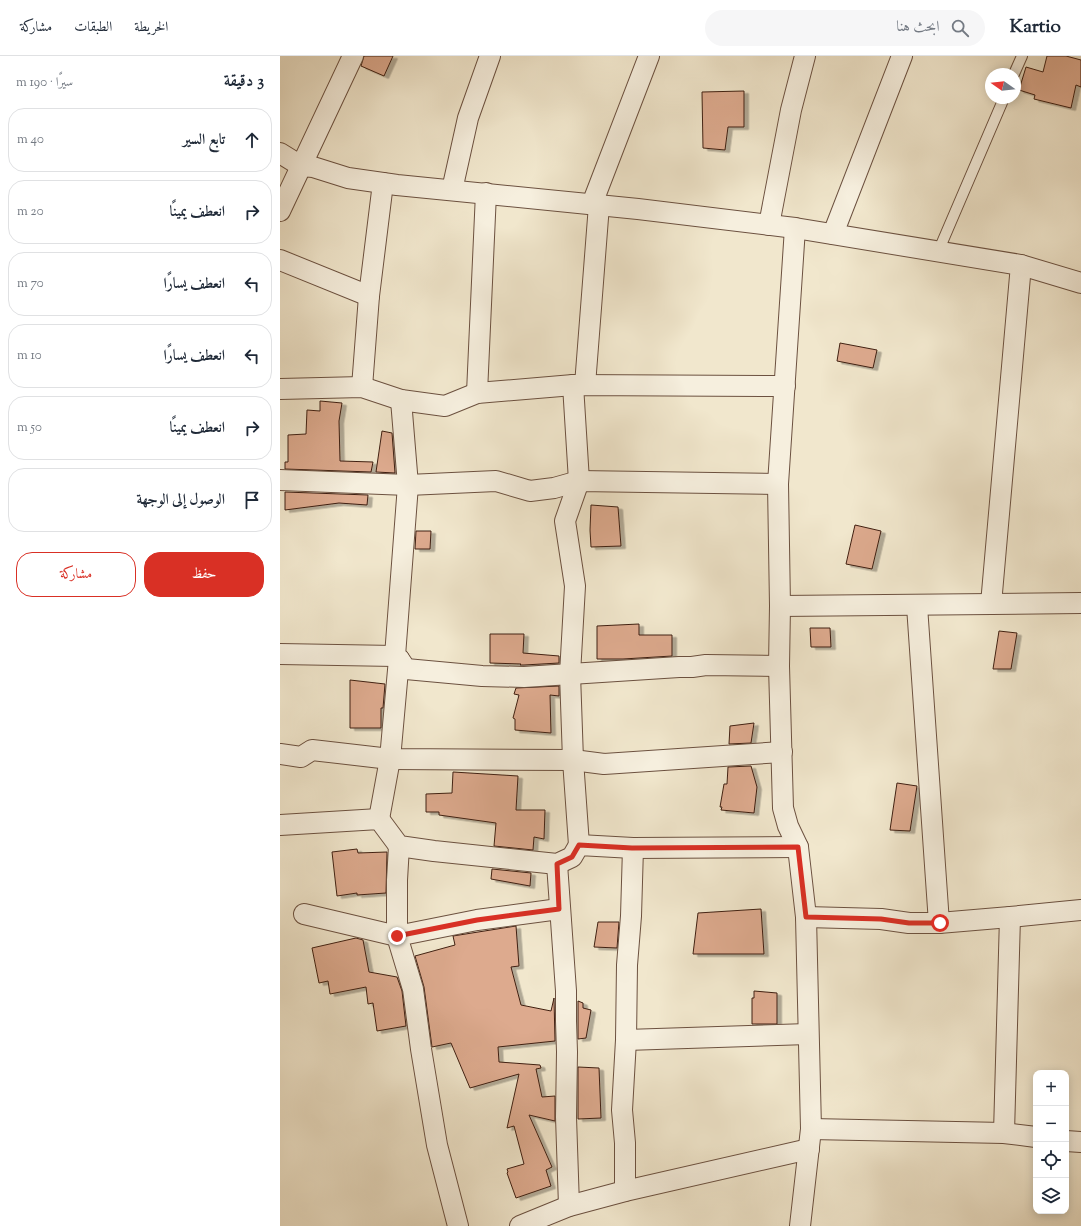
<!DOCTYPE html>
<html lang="ar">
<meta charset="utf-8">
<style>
:root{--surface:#fff;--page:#f6f6f7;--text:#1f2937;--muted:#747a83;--line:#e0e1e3;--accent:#d93025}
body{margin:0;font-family:"Sorts Mill Goudy",Amiri,serif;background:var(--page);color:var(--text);direction:rtl}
.controls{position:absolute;right:12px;bottom:12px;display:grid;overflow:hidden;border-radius:8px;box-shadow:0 2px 10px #0003}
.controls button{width:36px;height:36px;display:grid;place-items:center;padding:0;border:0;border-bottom:1px solid var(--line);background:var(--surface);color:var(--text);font:20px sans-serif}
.compass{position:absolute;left:705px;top:12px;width:36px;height:36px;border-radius:50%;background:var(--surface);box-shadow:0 2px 10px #0003;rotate:284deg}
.stop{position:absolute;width:12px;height:12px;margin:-9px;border:3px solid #d93025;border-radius:50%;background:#fff}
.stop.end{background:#d93025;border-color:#fff;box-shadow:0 1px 4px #0008}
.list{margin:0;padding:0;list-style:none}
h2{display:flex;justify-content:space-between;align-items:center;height:52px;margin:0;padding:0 16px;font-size:17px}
h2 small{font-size:13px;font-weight:400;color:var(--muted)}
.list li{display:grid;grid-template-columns:26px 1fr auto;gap:12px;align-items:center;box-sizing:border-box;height:64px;margin:0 8px 8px;padding:0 8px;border:1px solid var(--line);border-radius:16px}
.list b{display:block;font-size:15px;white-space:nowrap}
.list em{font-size:13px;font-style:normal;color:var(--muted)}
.actions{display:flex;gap:8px;padding:12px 16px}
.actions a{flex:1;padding:9px 0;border:1px solid var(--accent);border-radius:16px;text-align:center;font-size:14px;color:var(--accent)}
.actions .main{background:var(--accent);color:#fff}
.icon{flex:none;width:22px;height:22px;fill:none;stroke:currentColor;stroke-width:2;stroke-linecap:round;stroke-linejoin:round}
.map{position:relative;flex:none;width:801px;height:1170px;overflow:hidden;direction:ltr}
header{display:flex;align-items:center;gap:24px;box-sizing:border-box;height:56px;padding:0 20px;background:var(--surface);border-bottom:1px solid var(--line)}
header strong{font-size:19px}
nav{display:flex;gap:22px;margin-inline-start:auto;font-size:14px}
.search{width:280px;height:36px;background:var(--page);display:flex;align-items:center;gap:10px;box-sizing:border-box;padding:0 14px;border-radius:22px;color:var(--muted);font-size:15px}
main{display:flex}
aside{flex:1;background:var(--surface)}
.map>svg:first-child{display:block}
.building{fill:#ddaa8e;stroke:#3f1f11;filter:url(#shadow)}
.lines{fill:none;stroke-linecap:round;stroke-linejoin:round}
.lane-casing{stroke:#6c5140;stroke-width:12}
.street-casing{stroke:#6c5140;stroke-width:22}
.lane{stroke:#f6efde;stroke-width:10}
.street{stroke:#f6efde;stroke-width:20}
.route{stroke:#d93025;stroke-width:5}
</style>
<header>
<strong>Kartio</strong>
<div class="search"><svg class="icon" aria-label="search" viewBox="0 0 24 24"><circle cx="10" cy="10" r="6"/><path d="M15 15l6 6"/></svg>ابحث هنا</div>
<nav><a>الخريطة</a><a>الطبقات</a><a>مشاركة</a></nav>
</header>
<main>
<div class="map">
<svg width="801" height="1170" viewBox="0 0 801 1170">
<defs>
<filter id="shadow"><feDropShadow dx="4.5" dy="2.5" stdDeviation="0" flood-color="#0004"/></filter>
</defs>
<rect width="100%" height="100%" fill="#f1e7cd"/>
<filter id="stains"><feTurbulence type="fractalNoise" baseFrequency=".005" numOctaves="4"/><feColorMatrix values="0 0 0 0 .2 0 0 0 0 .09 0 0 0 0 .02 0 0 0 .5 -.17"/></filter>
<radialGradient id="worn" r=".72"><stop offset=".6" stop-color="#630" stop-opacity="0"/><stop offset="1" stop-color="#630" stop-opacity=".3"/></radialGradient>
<g class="building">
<polygon points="84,0 113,0 104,20 81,10"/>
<polygon points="767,0 786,0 801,4 801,31 796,29 791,52 754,43 755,39 739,34 746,11 763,16"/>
<polygon points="464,35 464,71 448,71 445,94 423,92 422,36"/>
<polygon points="560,287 597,294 593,312 557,305"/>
<polygon points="40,345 62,347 59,365 60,405 93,406 91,416 5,413 5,406 8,406 8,379 26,378 27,354 40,355"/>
<polygon points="102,375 112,377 115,417 96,416"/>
<polygon points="5,436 88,439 87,449 59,447 5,454"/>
<polygon points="311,449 338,451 341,490 311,491 310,474"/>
<polygon points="575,469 601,475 592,513 566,508"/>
<polygon points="136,475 151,475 150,493 135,493"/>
<polygon points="359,568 359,579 392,579 392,600 343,603 317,603 317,570"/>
<polygon points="530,572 550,572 551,591 531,591"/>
<polygon points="719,575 737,577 731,613 713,613"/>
<polygon points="210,578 244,578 243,597 279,600 279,607 244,609 240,609 241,608 210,607"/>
<polygon points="70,624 105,628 103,652 101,652 101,672 70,672"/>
<polygon points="279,630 279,640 270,639 271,677 235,674 235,663 233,662 239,639 234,638 236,632"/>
<polygon points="474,667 471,687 449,688 450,670"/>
<polygon points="471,710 477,731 474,757 441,754 442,751 440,751 444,728 447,728 448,711"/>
<polygon points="173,716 238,720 236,754 265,754 264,783 254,781 253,794 214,790 216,767 159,759 159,756 146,756 146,738 172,737"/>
<polygon points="617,727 637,730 630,775 610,774"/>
<polygon points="77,793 78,797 107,796 106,837 77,839 77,837 57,840 52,796"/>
<polygon points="212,813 251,817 250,830 211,823"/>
<polygon points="481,853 484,898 413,898 418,857"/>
<polygon points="318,866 339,866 337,892 314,891"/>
<polygon points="236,870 239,910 231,911 241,949 271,955 274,942 275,985 218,991 219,1006 260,1009 261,1012 256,1013 262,1041 275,1040 275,1065 249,1059 272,1111 266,1114 271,1130 236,1142 227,1117 228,1116 227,1113 244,1108 234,1070 227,1072 239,1018 190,1032 171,987 152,991 144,931 135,900 175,889 173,880"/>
<polygon points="76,882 83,884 89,916 117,921 122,935 126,970 97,975 93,947 88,948 86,931 50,938 48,925 39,927 32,892"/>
<polygon points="474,935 497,937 497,968 472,968 472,942 474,942"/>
<polygon points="298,945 303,947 303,952 311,954 306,982 298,983"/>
<polygon points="298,1011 319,1012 321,1062 298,1063"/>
</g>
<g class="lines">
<defs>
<g id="lane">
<polyline points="734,18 742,0"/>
<polyline points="658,196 724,42"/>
</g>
<g id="street">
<polyline points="0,97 21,110 33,111 68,122 117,129 358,153 515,172 741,209 801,227"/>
<polyline points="172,134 188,62 210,0"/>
<polyline points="312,148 369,0"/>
<polyline points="0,155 73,0"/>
<polyline points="489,169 511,54 525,0"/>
<polyline points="515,172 498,428 500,550 499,610 503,752 508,770 518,791 526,861 531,1073 520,1170"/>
<polyline points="553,178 622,0"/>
<polyline points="0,204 89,240"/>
<polyline points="293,329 299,425 285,465 295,530 290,618 293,704 299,789"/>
<polyline points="305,329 319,149"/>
<polyline points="82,331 89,240 103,127"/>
<polyline points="0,333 82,331 121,344 165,350 197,337 293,329 505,330"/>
<polyline points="197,337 206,137"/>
<polyline points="0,424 128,429 216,425 250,435 274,432 299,425 498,428"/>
<polyline points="711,548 741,209"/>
<polyline points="500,550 801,547"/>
<polyline points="637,550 659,867"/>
<polyline points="0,598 115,600"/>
<polyline points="119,603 126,613 202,620 244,621 399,611 412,611 426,609 499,610"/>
<polyline points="0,698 21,701 32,694 110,703 293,704 324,708 502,696"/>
<polyline points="99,763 110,703 119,603 115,600 128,429 121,344"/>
<polyline points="0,769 99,763 119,790 154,795 277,808 292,801 299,789 353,792 518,791"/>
<polyline points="119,790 117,824 117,880 133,933 141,993 157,1089 178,1170"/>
<polyline points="277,808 286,935 286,965 287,996 286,1061 289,1150"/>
<polyline points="24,858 117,880 197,864 279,853"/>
<polyline points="526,861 601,863 629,867 659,867 730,861 801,854"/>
<polyline points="346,984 528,978"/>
<polyline points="531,1073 724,1077 756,1081"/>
<polyline points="724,1077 730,861"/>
<polyline points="786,1085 801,1086"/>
<polyline points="345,1135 345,1087 342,1054 346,984 347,909 351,860 353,792"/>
<polyline points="240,1170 289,1150 345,1135 529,1093"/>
</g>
</defs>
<use href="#lane" class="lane-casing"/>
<use href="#street" class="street-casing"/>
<use href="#lane" class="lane"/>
<use href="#street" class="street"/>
</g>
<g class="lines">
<polyline class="route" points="117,880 197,864 279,853 277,808 292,801 299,789 352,792 518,791 526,861 601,863 629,867 660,867"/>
</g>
<rect width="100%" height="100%" filter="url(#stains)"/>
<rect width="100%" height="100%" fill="url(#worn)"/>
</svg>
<div class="controls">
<button>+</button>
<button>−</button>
<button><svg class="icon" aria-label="locate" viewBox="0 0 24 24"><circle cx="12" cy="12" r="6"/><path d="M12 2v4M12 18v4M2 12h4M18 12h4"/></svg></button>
<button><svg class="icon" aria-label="layers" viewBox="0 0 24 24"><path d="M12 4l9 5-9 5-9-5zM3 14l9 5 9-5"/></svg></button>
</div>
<svg class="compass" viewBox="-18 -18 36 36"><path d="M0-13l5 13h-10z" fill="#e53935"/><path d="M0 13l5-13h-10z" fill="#747a83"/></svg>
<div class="stop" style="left:660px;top:867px"></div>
<div class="stop end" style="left:117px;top:880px"></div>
</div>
<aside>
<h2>3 دقيقة<small>سيرًا · 190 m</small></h2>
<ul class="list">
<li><svg class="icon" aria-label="ahead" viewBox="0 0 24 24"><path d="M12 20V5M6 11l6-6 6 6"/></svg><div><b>تابع السير</b></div><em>40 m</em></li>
<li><svg class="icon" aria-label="right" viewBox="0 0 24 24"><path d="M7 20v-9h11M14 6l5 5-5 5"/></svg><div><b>انعطف يمينًا</b></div><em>20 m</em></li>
<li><svg class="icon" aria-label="left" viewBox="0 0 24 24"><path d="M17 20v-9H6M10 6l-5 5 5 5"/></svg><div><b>انعطف يسارًا</b></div><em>70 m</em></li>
<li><svg class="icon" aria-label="left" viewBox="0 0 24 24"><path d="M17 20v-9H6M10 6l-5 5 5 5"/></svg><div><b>انعطف يسارًا</b></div><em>10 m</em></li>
<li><svg class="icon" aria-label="right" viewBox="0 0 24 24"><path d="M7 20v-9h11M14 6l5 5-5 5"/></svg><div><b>انعطف يمينًا</b></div><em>50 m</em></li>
<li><svg class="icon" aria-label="arrive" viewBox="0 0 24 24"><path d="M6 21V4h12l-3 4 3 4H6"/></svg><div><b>الوصول إلى الوجهة</b></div></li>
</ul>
<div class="actions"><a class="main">حفظ</a><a>مشاركة</a></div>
</aside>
</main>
